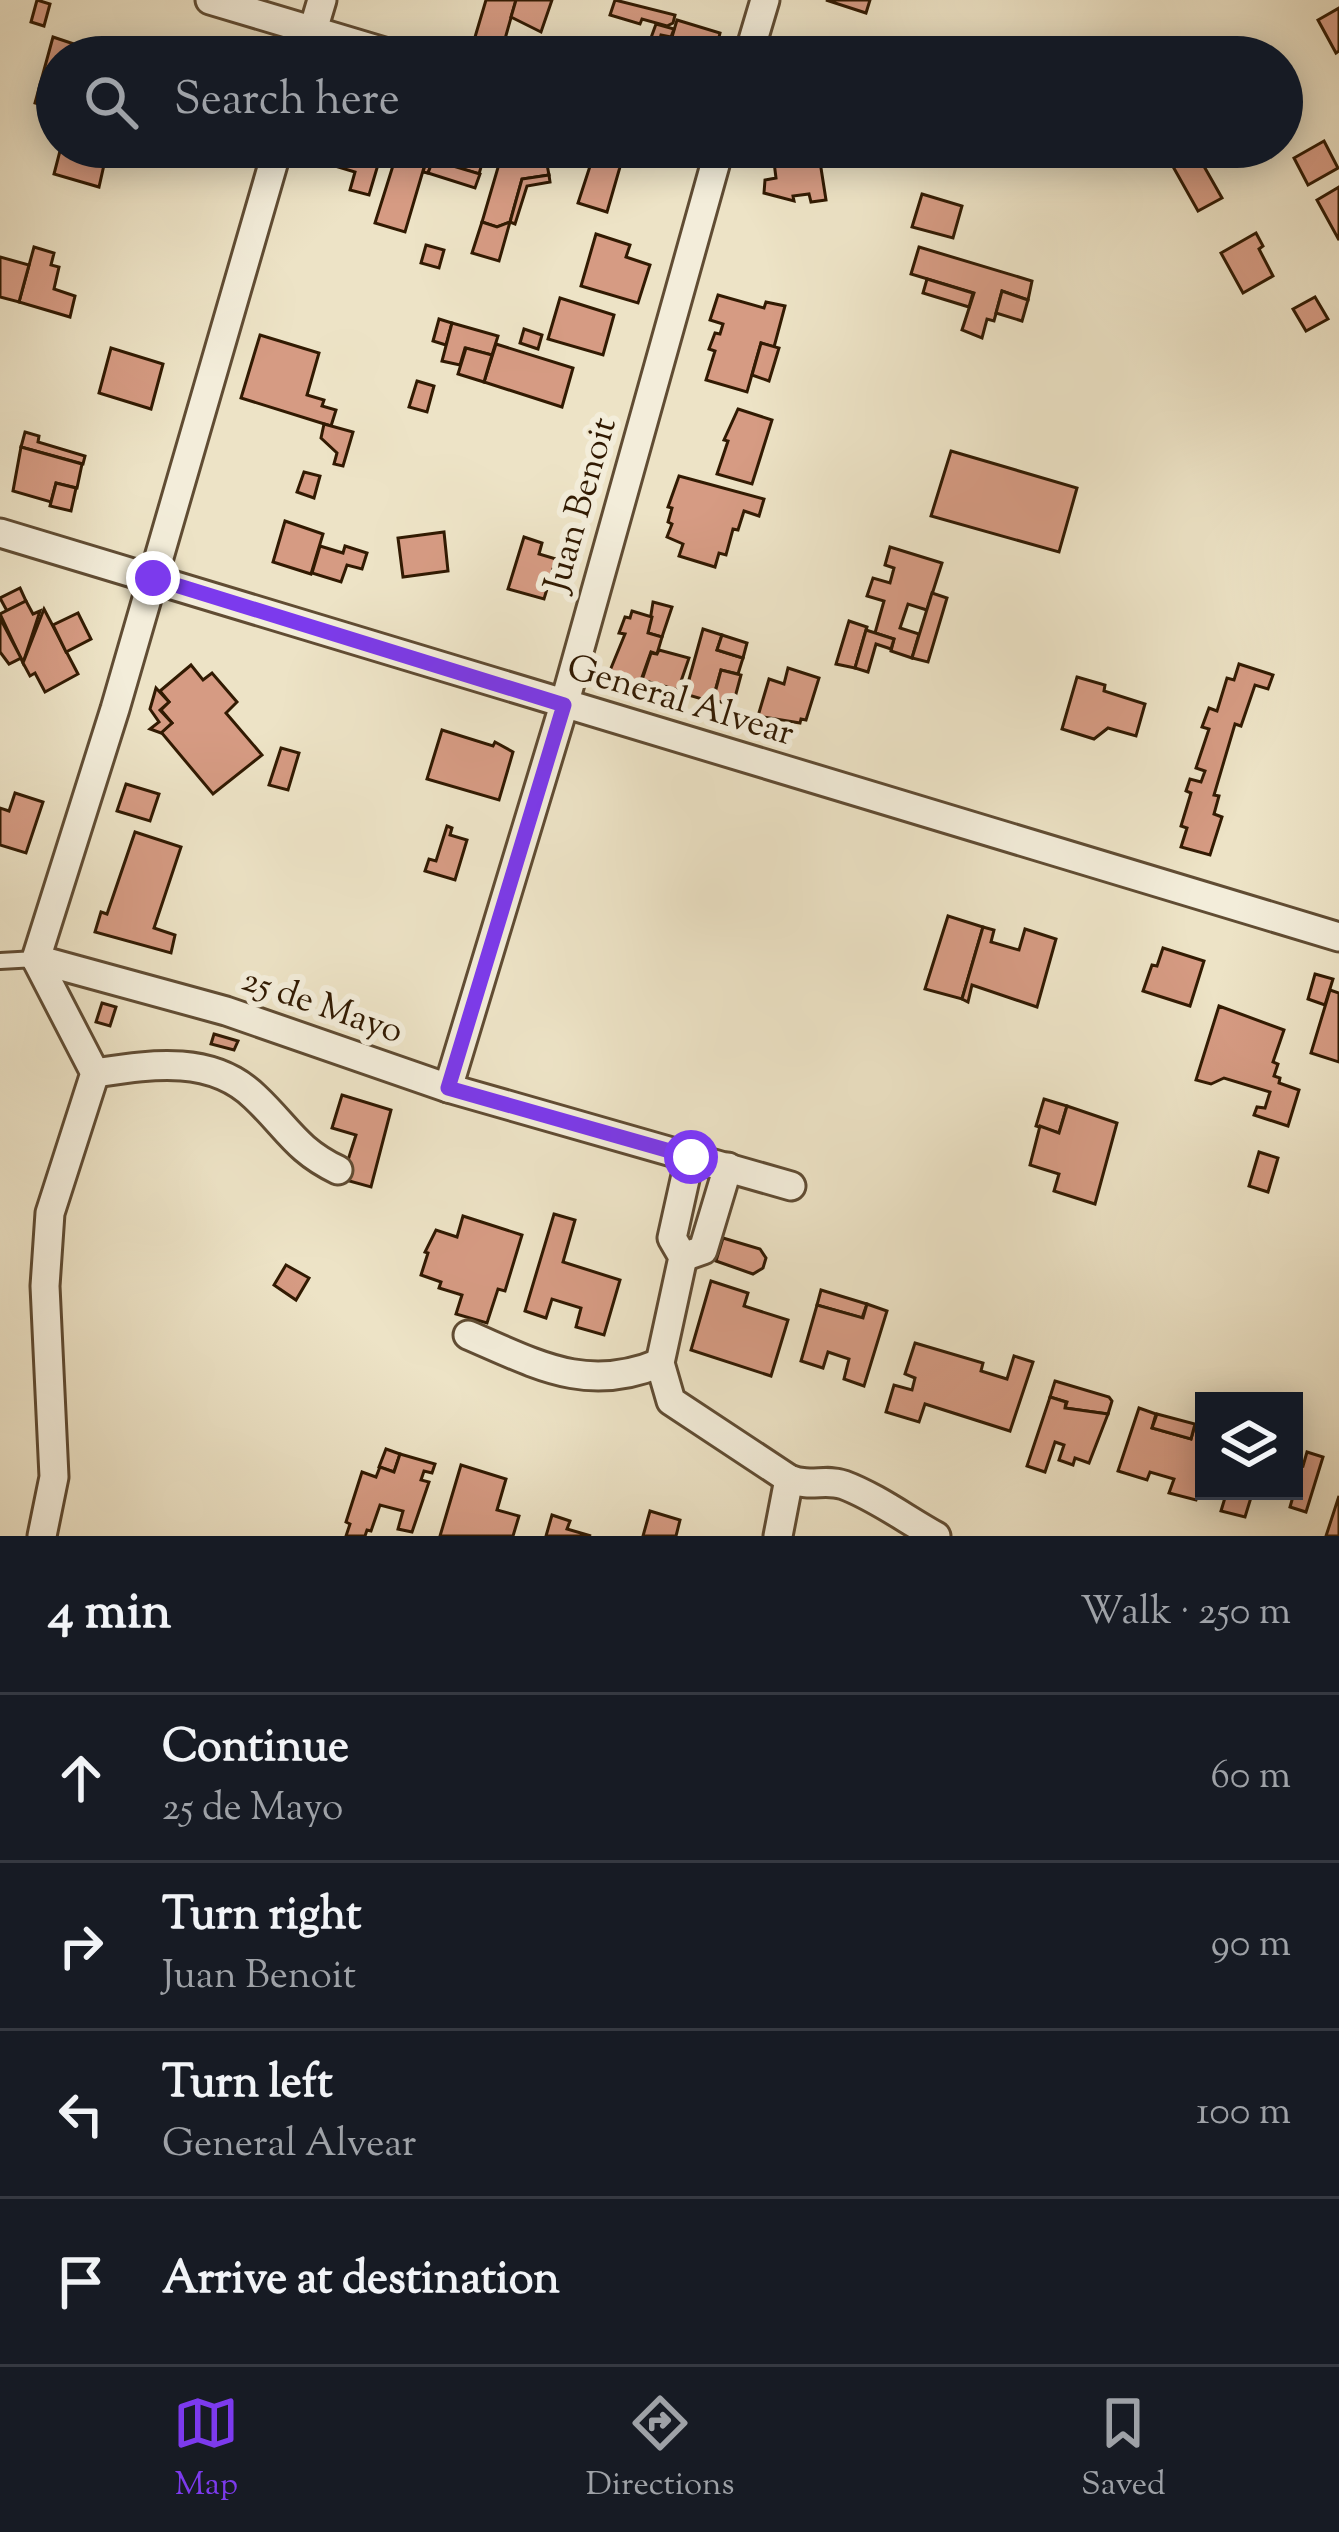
<!DOCTYPE html>
<meta charset="utf-8">
<style>
:root{--surface:#171b24;--page:#242831;--text:#f1f3f6;--muted:#9ea1a6;--line:#363941;--accent:#7c3aed}
body{margin:0;font-family:"Sorts Mill Goudy",serif;background:var(--page);color:var(--text)}
.controls{position:absolute;right:36px;bottom:36px;display:grid;overflow:hidden;border-radius:0px;box-shadow:0 6px 30px #0003}
.controls button{width:108px;height:108px;display:grid;place-items:center;padding:0;border:0;border-bottom:3px solid var(--line);background:var(--surface);color:var(--text);font:60px sans-serif}
.stop{position:absolute;width:36px;height:36px;margin:-27px;border:9px solid #7c3aed;border-radius:50%;background:#fff}
.stop.end{background:#7c3aed;border-color:#fff;box-shadow:0 3px 12px #0008}
.list{margin:0;padding:0;list-style:none}
h2{display:flex;justify-content:space-between;align-items:center;height:156px;margin:0;padding:0 48px;font-size:51px}
h2 small{font-size:39px;font-weight:400;color:var(--muted)}
.list li{display:grid;grid-template-columns:78px 1fr auto;gap:36px;align-items:center;box-sizing:border-box;height:168px;padding:0 48px;border-top:3px solid var(--line)}
.list b{display:block;font-size:45px;white-space:nowrap}
.list p{margin:0;font-size:39px;white-space:nowrap;color:var(--muted)}
.list em{font-size:39px;font-style:normal;color:var(--muted)}
.icon{flex:none;width:66px;height:66px;fill:none;stroke:currentColor;stroke-width:2;stroke-linecap:round;stroke-linejoin:round}
.map{position:relative;flex:none;width:1339px;height:1536px;overflow:hidden}
.search{position:absolute;background:var(--surface);box-shadow:0 6px 30px #0003;left:36px;right:36px;top:36px;height:132px;display:flex;align-items:center;gap:30px;box-sizing:border-box;padding:0 42px;border-radius:66px;color:var(--muted);font-size:45px}
.sheet{height:828px;background:var(--surface)}
nav{display:flex;justify-content:space-around;align-items:center;box-sizing:border-box;height:168px;border-top:3px solid var(--line);background:var(--surface);font-size:33px;color:var(--muted)}
nav a{display:grid;justify-items:center;gap:6px}
nav .on{color:var(--accent)}
.map>svg:first-child{display:block}
.building{fill:#d69b83;stroke:#311a02;stroke-width:3}
.lines{fill:none;stroke-linecap:round;stroke-linejoin:round}
.lane-casing{stroke:#604c33;stroke-width:20}
.street-casing{stroke:#604c33;stroke-width:33}
.lane{stroke:#f3edda;stroke-width:14}
.street{stroke:#f3edda;stroke-width:27}
.route{stroke:#7c3aed;stroke-width:15}
.labels{text-anchor:middle;dominant-baseline:central;stroke-width:12;stroke-linejoin:round;paint-order:stroke}
.street-label{font-size:36px;fill:#311a02;stroke:#f3edda}
</style>
<div class="map">
<svg width="1339" height="1536" viewBox="0 0 1339 1536">
<rect width="100%" height="100%" fill="#ede3c6"/>
<filter id="stains"><feTurbulence type="fractalNoise" baseFrequency=".00167" numOctaves="4"/><feColorMatrix values="0 0 0 0 .2 0 0 0 0 .09 0 0 0 0 .02 0 0 0 .5 -.17"/></filter>
<radialGradient id="worn" r=".72"><stop offset=".6" stop-color="#630" stop-opacity="0"/><stop offset="1" stop-color="#630" stop-opacity=".3"/></radialGradient>
<g class="building">
<polygon points="37,0 50,4 44,26 31,22"/>
<polygon points="486,0 516,0 503,46 475,37"/>
<polygon points="516,0 552,0 541,32 511,17"/>
<polygon points="615,0 675,15 673,23 667,26 642,19 640,24 610,15"/>
<polygon points="826,0 870,0 866,13"/>
<polygon points="1339,8 1339,51 1336,53 1318,20"/>
<polygon points="677,20 720,33 714,57 646,57 648,46 657,49 661,35 672,37"/>
<polygon points="656,24 674,29 671,37 661,35 657,49 648,46"/>
<polygon points="53,37 74,44 70,57 57,57 57,109 35,103"/>
<polygon points="949,42 975,50 973,57 943,57"/>
<polygon points="1324,141 1338,168 1308,185 1294,158"/>
<polygon points="61,147 108,147 99,187 54,174"/>
<polygon points="330,147 346,147 380,158 369,195 350,190 355,172 325,163"/>
<polygon points="430,147 487,147 479,174 433,160 428,173 423,172"/>
<polygon points="504,147 544,149 549,175 522,179 510,222 497,227 482,222"/>
<polygon points="800,147 827,147 821,168 826,200 811,202 809,194 793,196 794,201 764,193 765,180 776,178 774,162 783,160 785,150 798,153"/>
<polygon points="1162,147 1193,147 1222,198 1198,211"/>
<polygon points="396,156 425,164 405,232 375,223"/>
<polygon points="593,157 620,167 607,212 578,203"/>
<polygon points="433,160 480,174 475,188 428,173"/>
<polygon points="549,175 550,182 527,186 515,224 510,222 522,179"/>
<polygon points="1339,187 1339,240 1317,200"/>
<polygon points="922,194 962,206 953,238 912,227"/>
<polygon points="482,222 497,227 510,222 499,261 472,253"/>
<polygon points="1256,233 1263,246 1259,249 1273,276 1243,293 1221,253"/>
<polygon points="596,234 630,245 626,257 650,265 638,303 581,286"/>
<polygon points="426,245 444,250 439,268 421,263"/>
<polygon points="34,247 54,253 51,265 59,267 54,289 75,296 70,317 19,302"/>
<polygon points="919,247 1032,281 1028,300 1002,291 994,321 987,319 982,338 962,330 974,293 911,274"/>
<polygon points="0,257 29,265 19,302 0,297"/>
<polygon points="927,279 973,293 969,307 923,293"/>
<polygon points="1002,291 1028,300 1022,321 996,313"/>
<polygon points="718,295 764,308 766,302 785,306 774,347 761,343 747,392 706,380 715,351 709,349 715,333 720,334 723,324 710,320"/>
<polygon points="1315,297 1328,319 1306,331 1293,309"/>
<polygon points="560,298 614,315 603,355 548,339"/>
<polygon points="439,319 452,323 446,345 433,341"/>
<polygon points="452,323 498,336 492,355 465,348 460,365 442,361"/>
<polygon points="524,329 542,335 538,349 520,343"/>
<polygon points="260,335 319,353 307,395 324,400 322,406 336,410 331,426 241,398"/>
<polygon points="761,343 779,348 769,381 752,375"/>
<polygon points="496,344 573,368 562,407 484,382"/>
<polygon points="111,348 163,364 151,409 99,393"/>
<polygon points="466,348 492,355 484,382 458,374"/>
<polygon points="417,381 434,386 427,412 409,407"/>
<polygon points="738,409 772,420 752,484 717,474 728,441 724,440"/>
<polygon points="324,424 353,432 343,466 334,464 337,453 321,438"/>
<polygon points="25,432 39,436 38,442 85,456 83,464 21,447"/>
<polygon points="21,447 82,464 77,488 56,483 51,502 13,491"/>
<polygon points="951,451 1077,488 1059,552 931,516"/>
<polygon points="304,472 320,476 314,498 297,492"/>
<polygon points="679,476 764,499 759,516 744,511 738,530 733,529 726,555 719,553 715,567 679,556 683,544 667,537 672,524 668,522 672,508 668,507"/>
<polygon points="56,483 76,488 71,511 50,506"/>
<polygon points="285,521 323,534 311,574 273,562"/>
<polygon points="444,532 448,571 403,577 398,538"/>
<polygon points="524,537 542,543 539,554 556,559 544,599 508,589"/>
<polygon points="320,546 343,553 345,546 367,553 362,569 347,565 341,582 312,573"/>
<polygon points="890,547 942,563 927,610 908,604 900,628 919,634 912,658 891,651 894,639 875,633 884,601 867,596 873,578 890,583 894,568 885,565"/>
<polygon points="20,588 26,601 7,611 0,598"/>
<polygon points="932,593 947,598 928,662 912,658"/>
<polygon points="26,601 33,614 40,611 23,663 0,614"/>
<polygon points="653,602 672,607 662,637 648,633"/>
<polygon points="44,609 78,674 45,692 35,673 30,676 23,663"/>
<polygon points="632,611 652,617 648,633 662,637 657,654 651,652 640,683 609,673 625,634 619,633 625,617 630,618"/>
<polygon points="78,613 91,639 66,652 53,625"/>
<polygon points="0,618 21,658 9,664 0,652"/>
<polygon points="849,621 867,627 855,668 836,664"/>
<polygon points="703,629 722,635 717,650 743,658 738,674 721,670 712,702 685,694"/>
<polygon points="866,630 894,639 891,649 876,644 868,672 855,668"/>
<polygon points="722,635 747,643 743,658 717,650"/>
<polygon points="659,650 689,658 678,690 642,680 651,653 657,654"/>
<polygon points="1239,664 1273,675 1268,689 1255,685 1241,726 1235,724 1214,795 1219,796 1214,814 1222,817 1210,855 1181,847 1187,828 1181,826 1191,793 1186,791 1190,779 1201,782 1205,771 1196,768 1209,729 1202,727 1209,708 1217,711 1227,678 1234,680"/>
<polygon points="191,665 203,680 212,673 237,702 226,713 262,755 213,794 161,732 172,723 161,710 169,702 160,691"/>
<polygon points="788,668 819,678 806,720 801,719 800,723 758,716 769,679 784,684"/>
<polygon points="721,670 741,675 733,705 713,700"/>
<polygon points="1077,677 1105,685 1104,691 1145,704 1136,736 1108,728 1094,739 1062,729"/>
<polygon points="156,688 169,702 160,710 172,723 161,733 150,729 159,722 150,709"/>
<polygon points="442,730 493,746 495,742 513,752 499,800 427,779"/>
<polygon points="281,748 299,753 288,790 269,785"/>
<polygon points="126,784 159,794 150,821 117,811"/>
<polygon points="15,793 43,802 26,853 0,845 0,808 9,811"/>
<polygon points="447,826 452,828 450,835 467,840 455,880 425,871 429,859 436,861"/>
<polygon points="135,832 181,847 154,928 175,935 171,953 95,932 101,912 107,914"/>
<polygon points="948,916 983,927 962,999 925,989"/>
<polygon points="983,927 994,930 991,942 1019,950 1025,929 1056,939 1037,1007 972,985 968,1002 962,999"/>
<polygon points="1163,948 1204,961 1190,1006 1143,991 1152,965 1157,966"/>
<polygon points="1315,974 1333,979 1325,1005 1308,999"/>
<polygon points="1330,990 1339,993 1339,1062 1311,1053"/>
<polygon points="102,1003 116,1007 110,1026 96,1022"/>
<polygon points="1219,1006 1284,1030 1273,1062 1278,1064 1274,1076 1280,1078 1279,1083 1299,1090 1288,1126 1254,1115 1257,1107 1265,1108 1270,1092 1224,1078 1211,1084 1196,1080"/>
<polygon points="214,1034 238,1041 234,1050 211,1044"/>
<polygon points="342,1095 391,1110 371,1187 342,1179 356,1135 332,1128"/>
<polygon points="1044,1099 1067,1106 1059,1133 1036,1126"/>
<polygon points="1067,1106 1117,1123 1095,1204 1054,1191 1059,1174 1030,1165 1040,1126 1059,1133"/>
<polygon points="1259,1152 1278,1158 1268,1192 1249,1186"/>
<polygon points="554,1214 575,1220 563,1262 620,1280 604,1335 576,1327 581,1308 552,1299 546,1318 525,1311"/>
<polygon points="463,1216 522,1235 505,1291 498,1289 487,1323 456,1314 462,1295 439,1288 441,1282 421,1275 428,1253 425,1252 436,1230 457,1237"/>
<polygon points="723,1238 760,1249 766,1258 763,1268 753,1274 716,1261"/>
<polygon points="286,1265 309,1278 296,1300 274,1285"/>
<polygon points="711,1281 748,1293 744,1306 788,1320 771,1376 691,1350"/>
<polygon points="821,1290 867,1304 862,1318 817,1305"/>
<polygon points="867,1304 887,1311 864,1386 844,1379 849,1359 828,1352 823,1368 801,1361 817,1305 863,1318"/>
<polygon points="915,1343 983,1363 981,1371 1007,1379 1014,1356 1033,1362 1010,1431 925,1404 919,1422 886,1412 894,1385 912,1390 915,1378 905,1374"/>
<polygon points="1055,1381 1109,1397 1112,1401 1108,1414 1065,1408 1067,1402 1050,1397"/>
<polygon points="1050,1397 1066,1402 1065,1408 1108,1414 1089,1463 1075,1458 1073,1465 1059,1460 1064,1445 1055,1442 1045,1472 1027,1466"/>
<polygon points="1139,1408 1156,1414 1152,1428 1191,1439 1195,1425 1204,1427 1204,1475 1196,1500 1169,1493 1174,1479 1150,1472 1147,1480 1118,1471"/>
<polygon points="1157,1414 1195,1424 1191,1439 1152,1428"/>
<polygon points="386,1449 400,1454 394,1472 379,1467"/>
<polygon points="1307,1452 1323,1457 1306,1512 1290,1507 1294,1493 1287,1491 1294,1491 1294,1463 1303,1466"/>
<polygon points="400,1454 435,1464 432,1473 424,1471 421,1480 429,1482 412,1532 398,1529 403,1511 380,1505 371,1531 367,1530 365,1536 346,1536 350,1524 346,1522 362,1472 376,1477 380,1467 394,1472"/>
<polygon points="461,1465 506,1479 497,1510 519,1516 513,1536 440,1536"/>
<polygon points="1227,1491 1253,1491 1245,1517 1221,1511"/>
<polygon points="1339,1496 1339,1536 1326,1536"/>
<polygon points="650,1511 680,1520 676,1536 643,1536"/>
<polygon points="552,1515 570,1521 567,1529 591,1536 546,1536"/>
</g>
<g class="lines">
<defs>
<polyline id="lane" points="0,961 36,959"/>
<g id="street">
<polyline points="210,0 401,57"/>
<polyline points="305,57 322,0"/>
<polyline points="748,57 765,0"/>
<polyline points="0,533 1339,937"/>
<polyline points="36,959 115,709 278,147"/>
<polyline points="36,959 226,1011 448,1088 791,1186"/>
<polyline points="36,959 95,1073 50,1213 45,1286 54,1477 42,1536"/>
<path d="M95,1073C149,1065 211,1054 255,1097C287,1127 296,1150 338,1170"/>
<polyline points="448,1088 564,705 720,147"/>
<path d="M690,1157L672,1238L683,1257L660,1363L671,1401L789,1479C812,1488 824,1478 844,1485C876,1497 907,1520 936,1536"/>
<polyline points="683,1257 703,1250 728,1167"/>
<path d="M468,1335C536,1364 586,1394 660,1363"/>
<polyline points="778,1536 789,1479"/>
</g>
</defs>
<use href="#lane" class="lane-casing"/>
<use href="#street" class="street-casing"/>
<use href="#lane" class="lane"/>
<use href="#street" class="street"/>
</g>
<g class="lines">
<polyline class="route" points="153,578 564,705 448,1088 691,1157"/>
</g>
<g class="labels">
<g class="street-label">
<text transform="translate(582 505) rotate(-74)">Juan Benoit</text>
<text transform="translate(680 702) rotate(17)">General Alvear</text>
<text transform="translate(322 1007) rotate(19)">25 de Mayo</text>
</g>
</g>
<rect width="100%" height="100%" filter="url(#stains)"/>
<rect width="100%" height="100%" fill="url(#worn)"/>
</svg>
<div class="controls">
<button><svg class="icon" aria-label="layers" viewBox="0 0 24 24"><path d="M12 4l9 5-9 5-9-5zM3 14l9 5 9-5"/></svg></button>
</div>
<div class="stop" style="left:691px;top:1157px"></div>
<div class="stop end" style="left:153px;top:578px"></div>
<div class="search"><svg class="icon" aria-label="search" viewBox="0 0 24 24"><circle cx="10" cy="10" r="6"/><path d="M15 15l6 6"/></svg>Search here</div>
</div>
<section class="sheet">
<h2>4 min<small>Walk · 250 m</small></h2>
<ul class="list">
<li><svg class="icon" aria-label="ahead" viewBox="0 0 24 24"><path d="M12 20V5M6 11l6-6 6 6"/></svg><div><b>Continue</b><p>25 de Mayo</p></div><em>60 m</em></li>
<li><svg class="icon" aria-label="right" viewBox="0 0 24 24"><path d="M7 20v-9h11M14 6l5 5-5 5"/></svg><div><b>Turn right</b><p>Juan Benoit</p></div><em>90 m</em></li>
<li><svg class="icon" aria-label="left" viewBox="0 0 24 24"><path d="M17 20v-9H6M10 6l-5 5 5 5"/></svg><div><b>Turn left</b><p>General Alvear</p></div><em>100 m</em></li>
<li><svg class="icon" aria-label="arrive" viewBox="0 0 24 24"><path d="M6 21V4h12l-3 4 3 4H6"/></svg><div><b>Arrive at destination</b></div></li>
</ul>
</section>
<nav>
<a class="on"><svg class="icon" aria-label="map" viewBox="0 0 24 24"><path d="M3 6l6-2 6 2 6-2v14l-6 2-6-2-6 2zM9 4v14M15 6v14"/></svg>Map</a>
<a><svg class="icon" aria-label="directions" viewBox="0 0 24 24"><path d="M12 3l9 9-9 9-9-9zM9 14v-3h6M13 9l2 2-2 2"/></svg>Directions</a>
<a><svg class="icon" aria-label="saved" viewBox="0 0 24 24"><path d="M7 4h10v16l-5-4-5 4z"/></svg>Saved</a>
</nav>
